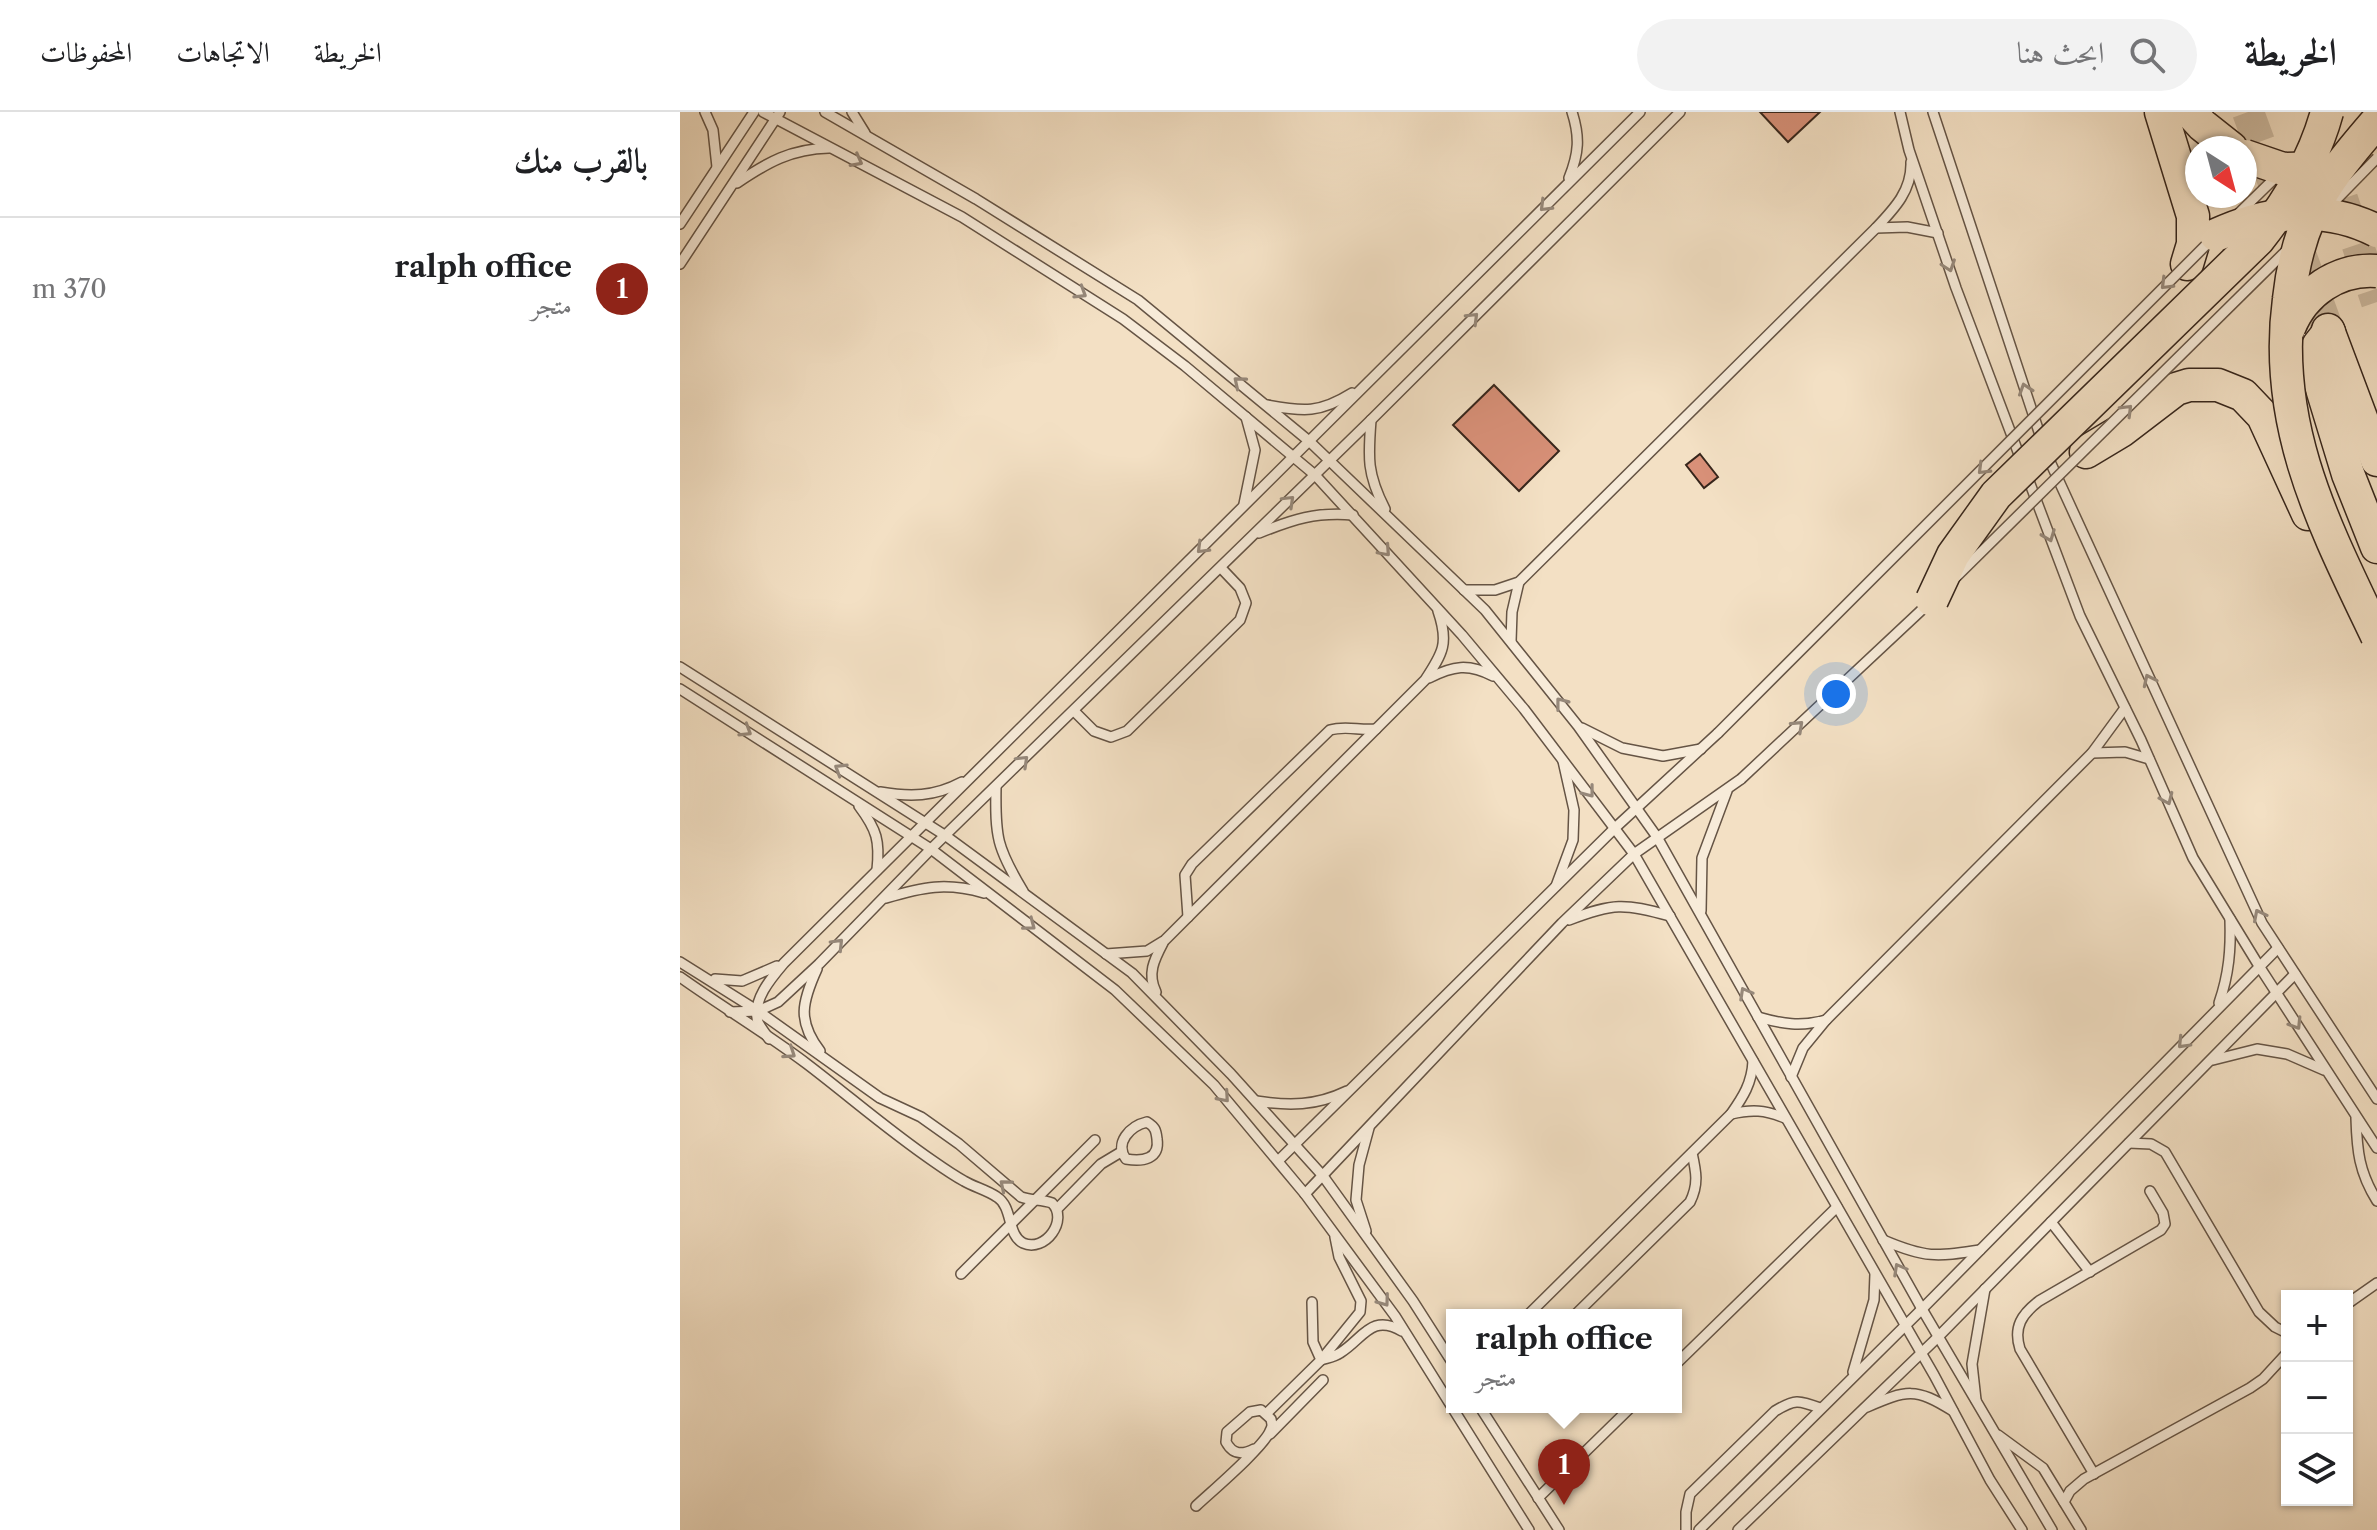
<!DOCTYPE html>
<html lang="ar">
<meta charset="utf-8">
<style>
:root{--surface:#fff;--page:#f2f2f2;--text:#202124;--muted:#757577;--line:#e0e0e0;--accent:#8f2418}
body{margin:0;font-family:"Libre Caslon Text",Amiri,serif;background:var(--page);color:var(--text);direction:rtl}
.controls{position:absolute;right:24px;bottom:24px;display:grid;overflow:hidden;border-radius:0px;box-shadow:0 2px 6px #0004}
.controls button{width:72px;height:72px;display:grid;place-items:center;padding:0;border:0;border-bottom:2px solid var(--line);background:var(--surface);color:var(--text);font:40px sans-serif}
.compass{position:absolute;left:1505px;top:24px;width:72px;height:72px;border-radius:50%;background:var(--surface);box-shadow:0 2px 6px #0004;rotate:144deg}
.you{position:absolute;left:1156px;top:582px;width:28px;height:28px;margin:-20px;border:6px solid #fff;border-radius:50%;background:#1a73e8;box-shadow:0 0 0 12px #1a73e833}
.badge{display:grid;place-items:center;width:52px;height:52px;border-radius:50%;background:var(--accent);color:#fff;font-size:26px;font-weight:700}
.pin{position:absolute;translate:-50% -66px;filter:drop-shadow(0 2px 4px #0008)}
.pin::after{content:'';position:absolute;top:42px;width:28px;height:24px;background:inherit;clip-path:polygon(0 0,100% 0,50% 100%)}
.popup{position:absolute;left:766px;top:1197px;width:236px;height:104px;box-sizing:border-box;display:grid;place-content:center;border-radius:0px;background:var(--surface);filter:drop-shadow(0 2px 6px #0005);font-size:26px;white-space:nowrap;color:var(--muted)}
.popup b{font-size:30px;color:var(--text)}
.popup::after{content:'';position:absolute;left:50%;top:100%;margin-left:-16px;border:16px solid transparent;border-top-color:var(--surface)}
.list{margin:0;padding:0;list-style:none}
h2{display:flex;justify-content:space-between;align-items:center;height:104px;margin:0;padding:0 32px;font-size:34px}
h2 small{font-size:26px;font-weight:400;color:var(--muted)}
.list li{display:grid;grid-template-columns:52px 1fr auto;gap:24px;align-items:center;box-sizing:border-box;height:144px;padding:0 32px;border-top:2px solid var(--line)}
.list b{display:block;font-size:30px;white-space:nowrap}
.list p{margin:0;font-size:26px;white-space:nowrap;color:var(--muted)}
.list em{font-size:26px;font-style:normal;color:var(--muted)}
.icon{flex:none;width:44px;height:44px;fill:none;stroke:currentColor;stroke-width:2;stroke-linecap:round;stroke-linejoin:round}
.map{position:relative;flex:none;width:1697px;height:1418px;overflow:hidden;direction:ltr}
header{display:flex;align-items:center;gap:48px;box-sizing:border-box;height:112px;padding:0 40px;background:var(--surface);border-bottom:2px solid var(--line)}
header strong{font-size:38px}
nav{display:flex;gap:44px;margin-inline-start:auto;font-size:28px}
.search{width:560px;height:72px;background:var(--page);display:flex;align-items:center;gap:20px;box-sizing:border-box;padding:0 28px;border-radius:44px;color:var(--muted);font-size:30px}
main{display:flex}
aside{flex:1;background:var(--surface)}
.map>svg:first-child{display:block}
.building{fill:#d89078;stroke:#36251b;stroke-width:2}
.lines{fill:none;stroke-linecap:round;stroke-linejoin:round}
.highway-tunnel{stroke:#cdbba2;stroke-width:32;stroke-dasharray:32 16;stroke-linecap:butt}
.lane-casing{stroke:#655445;stroke-width:12}
.highway-casing{stroke:#36251b;stroke-width:35}
.lane{stroke:#f7ebd9;stroke-width:9}
.highway{stroke:#f3e0c4;stroke-width:32}
.lane-bridge-casing{stroke:#655445;stroke-width:12;stroke-linecap:butt}
.highway-bridge-casing{stroke:#36251b;stroke-width:35;stroke-linecap:butt}
.lane-bridge{stroke:#f7ebd9;stroke-width:9}
.highway-bridge{stroke:#f3e0c4;stroke-width:32}
.oneway{stroke:#96887a}
</style>
<header>
<strong>الخريطة</strong>
<div class="search"><svg class="icon" aria-label="search" viewBox="0 0 24 24"><circle cx="10" cy="10" r="6"/><path d="M15 15l6 6"/></svg>ابحث هنا</div>
<nav><a>الخريطة</a><a>الاتجاهات</a><a>المحفوظات</a></nav>
</header>
<main>
<div class="map">
<svg width="1697" height="1418" viewBox="0 0 1697 1418">
<rect width="100%" height="100%" fill="#f3e0c4"/>
<filter id="stains"><feTurbulence type="fractalNoise" baseFrequency=".0025" numOctaves="4"/><feColorMatrix values="0 0 0 0 .2 0 0 0 0 .09 0 0 0 0 .02 0 0 0 .5 -.17"/></filter>
<radialGradient id="worn" r=".72"><stop offset=".6" stop-color="#630" stop-opacity="0"/><stop offset="1" stop-color="#630" stop-opacity=".3"/></radialGradient>
<g class="building">
<polygon points="1080,0 1140,0 1108,30"/>
<polygon points="814,273 879,339 839,379 773,313"/>
<polygon points="1020,342 1038,365 1024,376 1006,353"/>
</g>
<g class="lines">
<g class="highway-tunnel">
<polyline points="1568,0 1648,218"/>
<polyline points="1662,87 1697,190"/>
</g>
<defs>
<g id="lane">
<polyline points="25,0 33,18 37,55"/>
<polyline points="83,0 282,105 443,207 505,254 635,363 782,523 844,597 954,742 1254,1263 1310,1368 1342,1418"/>
<polyline points="145,0 296,87 458,188 629,329 805,498 898,614 977,725 1242,1197 1372,1418"/>
<polyline points="172,0 185,21"/>
<polyline points="1220,0 1229,38 1276,176 1400,504 1461,628 1513,746 1579,854 1697,1036"/>
<polyline points="1253,0 1362,329"/>
<path d="M889,66C899,41 900,25 892,0"/>
<path d="M57,71C88,50 111,37 149,36"/>
<polyline points="0,112 74,0"/>
<polyline points="1196,116 1227,115 1258,121"/>
<polyline points="0,152 100,0"/>
<path d="M587,293C624,300 640,301 672,281"/>
<path d="M691,308C688,346 687,362 705,397"/>
<polyline points="1367,343 1582,811 1697,987"/>
<polyline points="564,392 575,338 566,305"/>
<path d="M579,421C614,407 635,400 673,403"/>
<path d="M784,478H815L839,470L1196,116C1215,96 1232,78 1231,50"/>
<polyline points="831,529 832,500 839,470"/>
<polyline points="0,555 266,724 452,861 551,962 643,1064 733,1189 772,1250"/>
<path d="M749,566C773,554 788,551 813,564"/>
<polyline points="0,577 251,737 435,878 534,973 625,1082 715,1204 849,1418"/>
<polyline points="394,599 414,619 431,625 447,619 560,508 566,491 560,476 541,456"/>
<polyline points="902,616 942,636 983,644 1021,637"/>
<polyline points="1412,641 1445,640 1469,647"/>
<path d="M316,675C315,725 317,736 343,779"/>
<path d="M200,680C230,685 254,685 282,670"/>
<path d="M179,694C197,718 200,729 197,758"/>
<polyline points="876,774 893,728 894,698 883,649"/>
<path d="M206,786C243,775 266,770 304,781"/>
<polyline points="1021,799 1022,746 1047,679"/>
<path d="M508,805L505,763L512,752L650,618C666,613 680,619 696,617"/>
<path d="M889,808C933,791 944,791 990,804"/>
<path d="M426,842L467,839L485,828L745,568C763,541 769,531 758,499"/>
<path d="M0,850L78,899L200,986L241,1005L279,1032L341,1085C352,1089 361,1087 372,1091C389,1108 365,1141 343,1131C327,1123 333,1095 317,1085C307,1078 294,1075 284,1069C273,1063 263,1056 253,1049C209,1019 169,984 127,952C86,921 42,895 0,865"/>
<path d="M137,857C122,890 117,909 140,939"/>
<polyline points="35,867 62,869 97,854"/>
<path d="M476,880C467,862 474,848 483,831"/>
<path d="M1539,891C1549,862 1551,837 1550,807"/>
<polyline points="50,900 78,899 98,890 139,852 251,737 691,308 1000,0"/>
<path d="M1078,905C1102,912 1121,915 1146,908"/>
<path d="M89,927C86,922 80,915 78,910C71,889 92,865 104,851L960,0"/>
<polyline points="1533,948 1577,937 1607,942 1644,958"/>
<polyline points="1111,965 1123,936 1146,908 1412,641 1445,596"/>
<path d="M576,989C609,994 636,994 667,979"/>
<path d="M1051,1002C1072,997 1085,998 1105,1006"/>
<path d="M1676,1006C1677,1039 1679,1060 1697,1089"/>
<path d="M467,1010C475,1015 476,1018 477,1027C480,1047 463,1050 446,1047C434,1031 450,1014 467,1010Z"/>
<polyline points="1449,1031 1471,1032 1485,1040 1579,1200 1595,1215 1607,1221"/>
<polyline points="599,1048 936,715 1038,621"/>
<polyline points="625,1082 882,811 954,742 1061,667"/>
<polyline points="378,1096 421,1052 441,1040"/>
<polyline points="1371,1110 1410,1160"/>
<polyline points="686,1119 676,1088 679,1053 689,1016"/>
<path d="M655,1125L659,1145L681,1189L680,1200L641,1248C647,1246 654,1245 660,1241C683,1227 691,1201 722,1219"/>
<path d="M1203,1128C1245,1146 1256,1145 1300,1138"/>
<polyline points="281,1162 415,1028"/>
<polyline points="1667,1192 1697,1171"/>
<path d="M848,1203L1051,1002C1063,985 1072,971 1073,949"/>
<path d="M895,1203L1010,1090C1019,1072 1016,1059 1012,1041"/>
<polyline points="996,1252 1157,1095"/>
<polyline points="1173,1260 1194,1188 1195,1162"/>
<polyline points="1296,1288 1292,1252 1305,1177"/>
<polyline points="800,1295 879,1418"/>
<path d="M1187,1295C1227,1278 1235,1275 1273,1299"/>
<polyline points="587,1301 641,1248 633,1230 632,1190"/>
<polyline points="590,1322 643,1268"/>
<polyline points="1318,1323 1363,1356 1401,1418"/>
<path d="M1414,1362L1340,1237C1333,1215 1342,1202 1359,1189L1481,1118L1485,1112L1483,1101L1470,1079"/>
<polyline points="858,1386 951,1295"/>
<polyline points="1384,1390 1390,1379 1404,1367 1570,1276 1583,1267 1607,1241"/>
<path d="M516,1394C532,1379 583,1336 590,1319C593,1313 592,1313 591,1307L581,1298L570,1300L547,1320L546,1330C553,1343 562,1343 574,1337"/>
<path d="M1006,1418V1400L1010,1382L1095,1299C1115,1287 1118,1288 1140,1296"/>
<polyline points="1019,1418 1242,1197 1598,836"/>
<polyline points="1058,1418 1258,1225 1615,862"/>
</g>
<g id="highway">
<polyline points="1481,0 1513,104 1513,132 1507,152"/>
<polyline points="1510,0 1522,13 1551,36"/>
<polyline points="1648,218 1697,348"/>
<polyline points="1649,220 1638,234 1636,257 1668,362 1697,435"/>
<polyline points="1406,340 1441,319 1496,277 1509,273 1538,273 1563,283 1583,304 1628,402"/>
</g>
</defs>
<use href="#lane" class="lane-casing"/>
<use href="#highway" class="highway-casing"/>
<use href="#lane" class="lane"/>
<use href="#highway" class="highway"/>
<defs>
<g id="lane-bridge">
<polyline points="1648,96 1697,46"/>
<polyline points="1556,104 1600,61"/>
<polyline points="1276,465 1607,138"/>
<polyline points="1038,621 1534,125"/>
<polyline points="1061,667 1248,492"/>
</g>
<g id="highway-bridge">
<path d="M1697,9C1673,37 1645,69 1630,104C1619,129 1612,159 1609,187C1592,314 1644,413 1697,524"/>
<polyline points="1565,44 1603,57 1643,56"/>
<path d="M1536,123C1588,99 1645,92 1697,119"/>
<path d="M1609,216C1623,180 1658,156 1697,159"/>
<path d="M1252,488L1273,443L1316,383L1578,128C1609,89 1634,48 1647,0"/>
</g>
</defs>
<use href="#lane-bridge" class="lane-bridge-casing"/>
<use href="#highway-bridge" class="highway-bridge-casing"/>
<use href="#lane-bridge" class="lane-bridge"/>
<use href="#highway-bridge" class="highway-bridge"/>
</g>
<defs><path id="oneway-chevron" d="M-2-3.5L2.5 0L-2 3.5" fill="none" stroke-width="1.6" stroke-linecap="round" stroke-linejoin="round" transform="scale(2)"/></defs>
<g class="oneway">
<use href="#oneway-chevron" transform="translate(177 49) rotate(28)"/>
<use href="#oneway-chevron" transform="translate(865 94) rotate(135)"/>
<use href="#oneway-chevron" transform="translate(1269 154) rotate(71)"/>
<use href="#oneway-chevron" transform="translate(1486 172) rotate(135)"/>
<use href="#oneway-chevron" transform="translate(401 181) rotate(32)"/>
<use href="#oneway-chevron" transform="translate(793 206) rotate(-45)"/>
<use href="#oneway-chevron" transform="translate(559 270) rotate(-140)"/>
<use href="#oneway-chevron" transform="translate(1345 277) rotate(-108)"/>
<use href="#oneway-chevron" transform="translate(1447 298) rotate(-45)"/>
<use href="#oneway-chevron" transform="translate(1303 357) rotate(135)"/>
<use href="#oneway-chevron" transform="translate(609 389) rotate(-44)"/>
<use href="#oneway-chevron" transform="translate(1369 424) rotate(69)"/>
<use href="#oneway-chevron" transform="translate(522 436) rotate(135)"/>
<use href="#oneway-chevron" transform="translate(705 439) rotate(48)"/>
<use href="#oneway-chevron" transform="translate(1469 568) rotate(-115)"/>
<use href="#oneway-chevron" transform="translate(881 591) rotate(-128)"/>
<use href="#oneway-chevron" transform="translate(1118 614) rotate(-43)"/>
<use href="#oneway-chevron" transform="translate(66 619) rotate(32)"/>
<use href="#oneway-chevron" transform="translate(343 649) rotate(-44)"/>
<use href="#oneway-chevron" transform="translate(160 657) rotate(-148)"/>
<use href="#oneway-chevron" transform="translate(909 680) rotate(52)"/>
<use href="#oneway-chevron" transform="translate(1487 687) rotate(66)"/>
<use href="#oneway-chevron" transform="translate(1579 803) rotate(-117)"/>
<use href="#oneway-chevron" transform="translate(350 813) rotate(37)"/>
<use href="#oneway-chevron" transform="translate(158 832) rotate(-46)"/>
<use href="#oneway-chevron" transform="translate(1065 881) rotate(-119)"/>
<use href="#oneway-chevron" transform="translate(1616 912) rotate(58)"/>
<use href="#oneway-chevron" transform="translate(1503 931) rotate(134)"/>
<use href="#oneway-chevron" transform="translate(110 941) rotate(34)"/>
<use href="#oneway-chevron" transform="translate(544 985) rotate(49)"/>
<use href="#oneway-chevron" transform="translate(325 1073) rotate(-140)"/>
<use href="#oneway-chevron" transform="translate(1219 1157) rotate(-119)"/>
<use href="#oneway-chevron" transform="translate(704 1189) rotate(54)"/>
</g>
<rect width="100%" height="100%" filter="url(#stains)"/>
<rect width="100%" height="100%" fill="url(#worn)"/>
</svg>
<div class="controls">
<button>+</button>
<button>−</button>
<button><svg class="icon" aria-label="layers" viewBox="0 0 24 24"><path d="M12 4l9 5-9 5-9-5zM3 14l9 5 9-5"/></svg></button>
</div>
<svg class="compass" viewBox="-18 -18 36 36"><path d="M0-13l5 13h-10z" fill="#e53935"/><path d="M0 13l5-13h-10z" fill="#757577"/></svg>
<div class="you"></div>
<div class="pin badge" style="left:884px;top:1393px">1</div>
<div class="popup"><b>ralph office</b>متجر</div>
</div>
<aside>
<h2>بالقرب منك<small></small></h2>
<ul class="list">
<li><span class="badge">1</span><div><b>ralph office</b><p>متجر</p></div><em>370 m</em></li>
</ul>
</aside>
</main>
